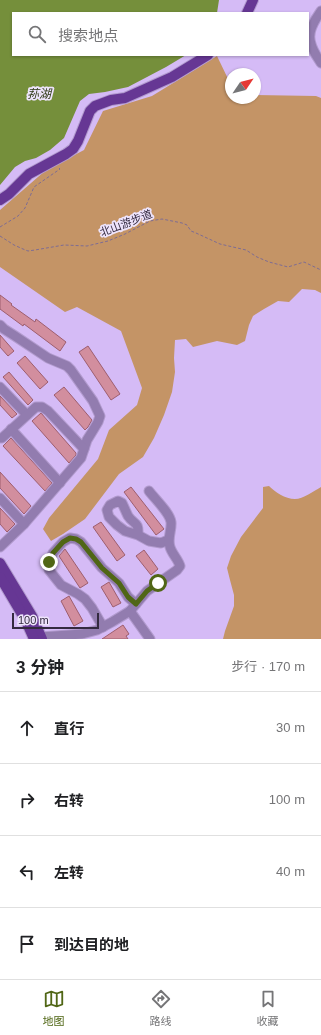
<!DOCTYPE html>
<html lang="zh">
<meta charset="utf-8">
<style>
:root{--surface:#fff;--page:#f2f2f2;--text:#202124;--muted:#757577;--line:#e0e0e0;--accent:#506615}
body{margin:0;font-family:Helvetica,"Noto Sans SC",sans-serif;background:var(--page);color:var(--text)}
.compass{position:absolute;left:225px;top:68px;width:36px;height:36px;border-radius:50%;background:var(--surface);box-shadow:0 1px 3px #0004;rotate:55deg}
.scale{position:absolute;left:12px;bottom:10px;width:87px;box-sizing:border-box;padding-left:4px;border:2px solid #342a40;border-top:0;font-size:11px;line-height:14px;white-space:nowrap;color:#342a40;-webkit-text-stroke:3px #eee4fc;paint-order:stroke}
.stop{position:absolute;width:12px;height:12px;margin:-9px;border:3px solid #506615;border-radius:50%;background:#fff}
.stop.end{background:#506615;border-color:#fff;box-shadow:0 1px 4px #0008}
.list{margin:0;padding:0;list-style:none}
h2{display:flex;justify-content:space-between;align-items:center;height:52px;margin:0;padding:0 16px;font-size:17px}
h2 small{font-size:13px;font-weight:400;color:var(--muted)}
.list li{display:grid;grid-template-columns:26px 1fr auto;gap:12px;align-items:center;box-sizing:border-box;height:72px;padding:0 16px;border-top:1px solid var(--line)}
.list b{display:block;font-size:15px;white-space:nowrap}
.list em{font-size:13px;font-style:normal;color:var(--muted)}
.icon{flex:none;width:22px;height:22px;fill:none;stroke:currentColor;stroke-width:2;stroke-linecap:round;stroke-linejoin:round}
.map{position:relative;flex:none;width:321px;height:639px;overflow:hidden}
.search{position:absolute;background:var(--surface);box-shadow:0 1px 3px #0004;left:12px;right:12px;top:12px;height:44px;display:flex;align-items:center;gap:10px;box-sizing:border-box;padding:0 14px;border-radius:0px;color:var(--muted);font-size:15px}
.sheet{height:340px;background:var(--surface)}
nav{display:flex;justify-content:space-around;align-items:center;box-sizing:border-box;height:56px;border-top:1px solid var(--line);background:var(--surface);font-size:11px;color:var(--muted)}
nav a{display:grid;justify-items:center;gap:2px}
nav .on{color:var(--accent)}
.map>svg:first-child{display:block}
.green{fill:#c49466}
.water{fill:#758f3b}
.building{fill:#d28e9e;stroke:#9e5e6e}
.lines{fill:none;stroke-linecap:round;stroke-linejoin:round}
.minor-casing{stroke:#b29bce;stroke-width:11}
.major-casing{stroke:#b29bce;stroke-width:12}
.path{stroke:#7e6c93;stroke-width:1;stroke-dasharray:3 2;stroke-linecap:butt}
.minor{stroke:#927caf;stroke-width:9}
.major{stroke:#663794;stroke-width:10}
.route{stroke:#506615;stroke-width:5}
.labels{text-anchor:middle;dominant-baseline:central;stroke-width:3.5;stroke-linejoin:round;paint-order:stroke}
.street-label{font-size:11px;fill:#342a40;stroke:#eee4fc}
.water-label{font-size:12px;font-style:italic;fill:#2d3814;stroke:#eee4fc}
</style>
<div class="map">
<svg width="321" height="639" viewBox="0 0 321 639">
<rect width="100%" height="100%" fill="#d5bbf6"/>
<g class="green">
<polygon points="217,56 231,85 231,98 255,98 255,95 316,96 321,98 321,293 315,290 302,289 289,302 278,301 264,309 253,316 249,325 245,341 237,345 217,341 193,347 186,339 175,340 174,358 175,372 172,392 164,415 154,438 143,457 119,474 85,519 63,534 51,541 43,529 49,518 98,459 109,430 137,405 142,388 121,331 77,307 65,312 0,267 0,210 46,170 84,150 103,111 152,96"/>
<path d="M269,486C275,492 285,499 295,499C303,499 314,491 321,487V639H223L225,631L234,606V595L230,580L227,568L231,556L241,537L263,508V487Z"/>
</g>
<polygon class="water" points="0,0 219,0 217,13 13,13 13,55 186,55 166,67 128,87 105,92 89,94 80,101 64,138 50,150 36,158 25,161 15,167 0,185"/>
<g class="building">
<polygon points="0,295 12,304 11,305 35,322 36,319 66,342 60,351 24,324 23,326 0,309"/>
<polygon points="0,335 14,351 8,356 0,347"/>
<polygon points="88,346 120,394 111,400 79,352"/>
<polygon points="25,356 48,382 40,389 17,363"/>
<polygon points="9,372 33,400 28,405 3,377"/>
<polygon points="64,387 92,420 88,427 85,430 54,395"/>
<polygon points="0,396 17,414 12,418 0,405"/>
<polygon points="41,413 76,453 76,455 69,463 32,421"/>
<polygon points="11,438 52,483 45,491 3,446"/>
<polygon points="0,472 31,506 24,514 0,488"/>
<polygon points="131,487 164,529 156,535 124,492"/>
<polygon points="0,508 15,524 7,532 0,524"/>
<polygon points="101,522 125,555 117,561 93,527"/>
<polygon points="65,549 88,583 80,588 59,556"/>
<polygon points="144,550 158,569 151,575 136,556"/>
<polygon points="109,582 121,603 113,607 101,587"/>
<polygon points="69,596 83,621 74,626 61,601"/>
<polygon points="123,625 129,634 126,636 128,639 102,639"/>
</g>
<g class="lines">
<defs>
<g id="minor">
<path d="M321,11C306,32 306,41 321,63"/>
<polyline points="0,325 4,329 15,336 48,358 67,366 71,370 93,401 100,416 98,422 92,432 87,440 81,458 24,524 0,547"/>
<polyline points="0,387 27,415"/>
<polyline points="11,429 60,483"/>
<polyline points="0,438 2,438 36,407 42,407 48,411 84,449"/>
<polyline points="0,498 24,524"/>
<path d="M138,535C139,521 134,525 128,516C126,512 124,507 122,503L118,501L110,505L107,510L109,517L117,525L125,531L138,535L149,541L161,543L168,540"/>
<polyline points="130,611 150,639"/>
<polyline points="103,627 92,608 85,599 78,594 61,585 49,570 49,562 53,553 63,542 70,538 76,539 81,542 102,568 119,583 128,597 136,604"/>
<path d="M41,637L82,634L97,630L112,622L130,611L147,591L177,570L180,566C178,559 172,554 170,547C167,538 172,530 171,522C170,513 155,499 149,491"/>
</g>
<g id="major">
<polyline points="247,13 253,0"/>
<polyline points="0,200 9,194 29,174 66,154 73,149 78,141 90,111 95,106 111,100 125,98 172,77 208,55"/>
<polyline points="0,563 32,616 42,639"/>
<polyline points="0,577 26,621 34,639"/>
</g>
</defs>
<use href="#minor" class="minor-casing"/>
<use href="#major" class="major-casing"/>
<g class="path">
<polyline points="0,227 18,216 25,208 34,187 60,169 59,168"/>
<polyline points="0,236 14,245 23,249 28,251 35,250 64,245 87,246 108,241 125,234 150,221 162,219 182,223 187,225 191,231 196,233 220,244 246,250 257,257 269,262 288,267 304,262 321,270"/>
</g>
<use href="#minor" class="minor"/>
<use href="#major" class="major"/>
</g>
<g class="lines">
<polyline class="route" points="49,562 53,553 63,542 70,538 76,539 81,542 102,568 119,583 128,597 136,604 147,591 158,583"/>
</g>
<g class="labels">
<g class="street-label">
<text transform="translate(126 223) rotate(-21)">北山游步道</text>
</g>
<g class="water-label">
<text x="39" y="94">荪湖</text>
</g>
</g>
</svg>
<svg class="compass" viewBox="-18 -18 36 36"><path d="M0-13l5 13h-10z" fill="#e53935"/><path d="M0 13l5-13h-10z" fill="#757577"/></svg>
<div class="scale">100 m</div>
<div class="stop" style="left:158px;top:583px"></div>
<div class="stop end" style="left:49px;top:562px"></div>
<div class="search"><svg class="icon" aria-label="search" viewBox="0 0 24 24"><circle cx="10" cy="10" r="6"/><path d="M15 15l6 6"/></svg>搜索地点</div>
</div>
<section class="sheet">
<h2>3 分钟<small>步行 · 170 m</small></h2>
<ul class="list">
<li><svg class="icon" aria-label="ahead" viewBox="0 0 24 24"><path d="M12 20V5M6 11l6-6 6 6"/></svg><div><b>直行</b></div><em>30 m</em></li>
<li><svg class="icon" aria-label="right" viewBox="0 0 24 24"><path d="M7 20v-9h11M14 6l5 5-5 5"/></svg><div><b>右转</b></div><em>100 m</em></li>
<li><svg class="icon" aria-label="left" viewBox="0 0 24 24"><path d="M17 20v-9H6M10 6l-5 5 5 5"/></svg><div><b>左转</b></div><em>40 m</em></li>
<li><svg class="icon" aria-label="arrive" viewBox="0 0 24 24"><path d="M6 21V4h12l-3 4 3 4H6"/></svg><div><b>到达目的地</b></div></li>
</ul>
</section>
<nav>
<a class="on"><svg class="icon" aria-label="map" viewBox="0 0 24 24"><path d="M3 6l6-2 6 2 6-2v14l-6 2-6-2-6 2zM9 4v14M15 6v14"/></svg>地图</a>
<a><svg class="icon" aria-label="directions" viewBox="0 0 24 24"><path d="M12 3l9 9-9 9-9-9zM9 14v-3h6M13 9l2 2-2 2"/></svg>路线</a>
<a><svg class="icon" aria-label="saved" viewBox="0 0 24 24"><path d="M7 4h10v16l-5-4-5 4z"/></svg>收藏</a>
</nav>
